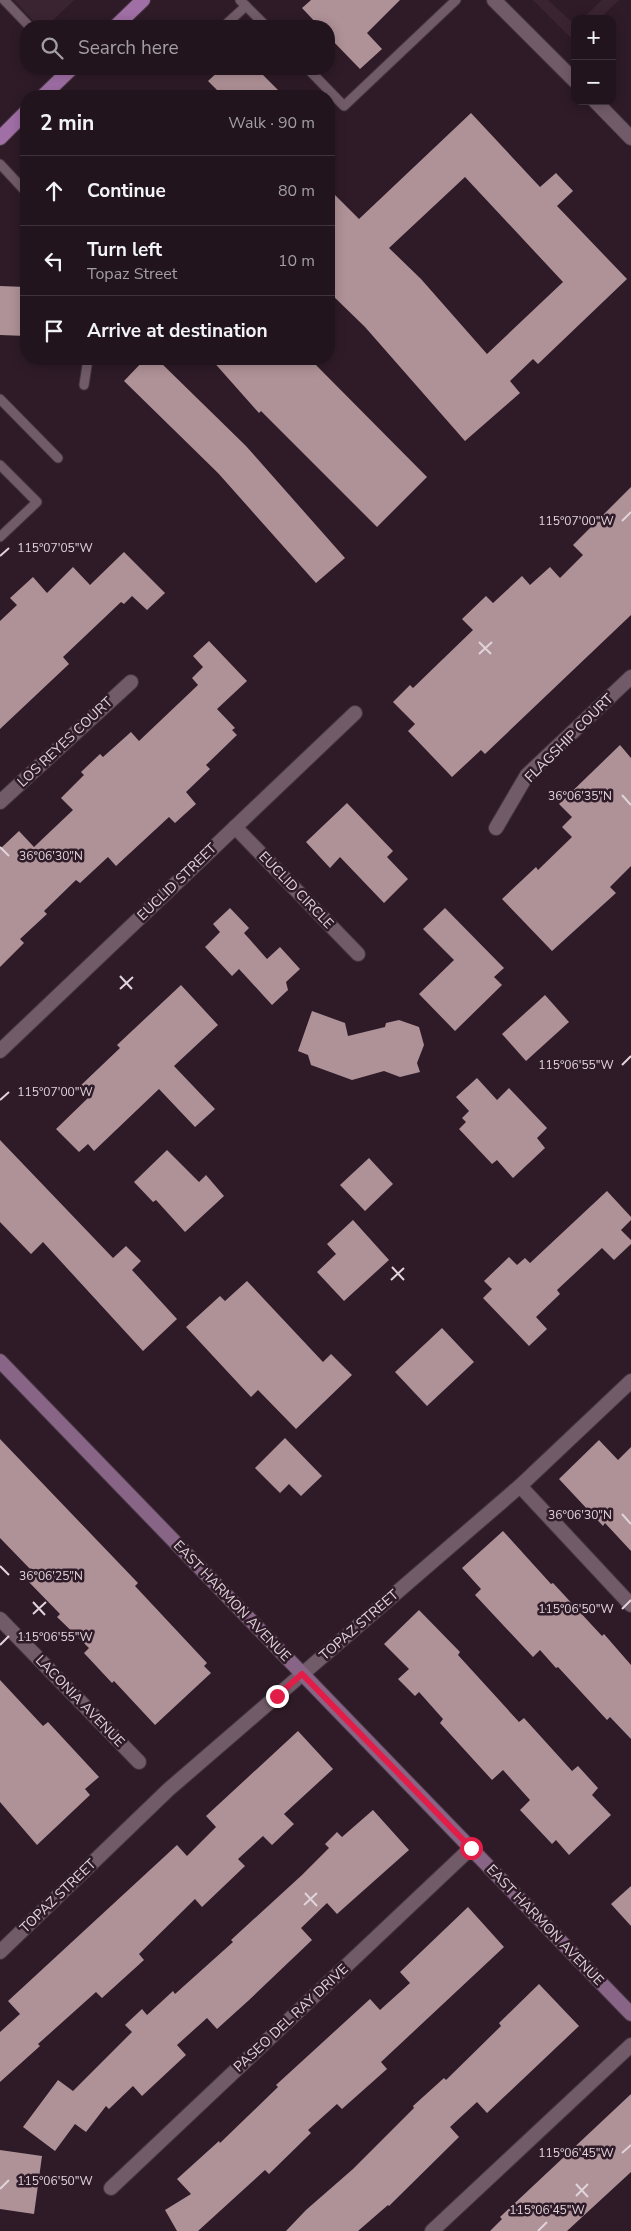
<!DOCTYPE html>
<meta charset="utf-8">
<style>
:root{--surface:#22141d;--page:#2a1d26;--text:#f1f3f6;--muted:#a29ea4;--line:#3f333b}
body{margin:0;font-family:"Nunito Sans",sans-serif;background:var(--page);color:var(--text)}
.controls{position:absolute;right:15px;top:15px;display:grid;overflow:hidden;border-radius:10px;box-shadow:0 2px 12px #0003}
.controls button{width:45px;height:45px;display:grid;place-items:center;padding:0;border:0;border-bottom:1px solid var(--line);background:var(--surface);color:var(--text);font:25px sans-serif}
.stop{position:absolute;width:15px;height:15px;margin:-11px;border:4px solid #e11d48;border-radius:50%;background:#fff}
.stop.end{background:#e11d48;border-color:#fff;box-shadow:0 1px 5px #0008}
.list{margin:0;padding:0;list-style:none}
h2{display:flex;justify-content:space-between;align-items:center;height:65px;margin:0;padding:0 20px;font-size:21px}
h2 small{font-size:16px;font-weight:400;color:var(--muted)}
.list li{display:grid;grid-template-columns:32px 1fr auto;gap:15px;align-items:center;box-sizing:border-box;height:70px;padding:0 20px;border-top:1px solid var(--line)}
.list b{display:block;font-size:19px;white-space:nowrap}
.list p{margin:0;font-size:16px;white-space:nowrap;color:var(--muted)}
.list em{font-size:16px;font-style:normal;color:var(--muted)}
.icon{flex:none;width:28px;height:28px;fill:none;stroke:currentColor;stroke-width:2;stroke-linecap:round;stroke-linejoin:round}
.map{position:relative;flex:none;width:631px;height:2231px;overflow:hidden}
.search{position:absolute;background:var(--surface);box-shadow:0 2px 12px #0003;left:20px;top:20px;width:315px;height:55px;display:flex;align-items:center;gap:12px;box-sizing:border-box;padding:0 18px;border-radius:20px;color:var(--muted);font-size:19px}
.panel{position:absolute;background:var(--surface);box-shadow:0 2px 12px #0003;left:20px;top:90px;width:315px;height:275px;border-radius:20px}
.map>svg:first-child{display:block}
.built{fill:#3b2432}
.building{fill:#af9298;fill-rule:evenodd}
.lines{fill:none;stroke-linecap:round;stroke-linejoin:round}
.service-casing{stroke:#463640;stroke-width:11}
.minor-casing{stroke:#463640;stroke-width:16}
.tertiary-casing{stroke:#463640;stroke-width:16}
.secondary-casing{stroke:#463640;stroke-width:16}
.primary-casing{stroke:#463640;stroke-width:16}
.service{stroke:#715b68;stroke-width:9}
.minor{stroke:#715b68;stroke-width:14}
.tertiary{stroke:#715b68;stroke-width:14}
.secondary{stroke:#886587;stroke-width:14}
.primary{stroke:#a06fa6;stroke-width:14}
.route{stroke:#e11d48;stroke-width:6}
.ticks{fill:none;stroke:#e0d3da;stroke-width:2}
.labels{text-anchor:middle;dominant-baseline:central;stroke-width:5;stroke-linejoin:round;paint-order:stroke}
.street-label{font-size:14px;fill:#e0d3da;stroke:#2e1b27}
.ticks-label{font-size:12px;text-anchor:middle;fill:#e0d3da;stroke:#2e1b27;stroke-width:5;stroke-linejoin:round;paint-order:stroke}
</style>
<div class="map">
<svg width="631" height="2231" viewBox="0 0 631 2231">
<rect width="100%" height="100%" fill="#2e1b27"/>
<g class="built">
<polygon points="14,0 74,0 47,26 38,26"/>
<polygon points="533,0 548,0 575,25 575,42"/>
<polygon points="602,0 619,0 599,19 582,19"/>
</g>
<g class="building">
<polygon points="311,0 400,0 367,33 382,49 360,69 329,37 329,26 319,26 302,8"/>
<polygon points="221,69 257,69 284,96 223,96 208,81"/>
<path d="M471,113L540,187L556,173L573,191L557,206L627,279L538,364L533,359L510,381L520,393L465,441L365,327L329,292V189L359,219ZM465,177L563,282L487,354L421,279L389,248Z"/>
<polygon points="0,286 26,287 26,336 0,335"/>
<polygon points="145,359 157,359 246,446 345,558 316,583 218,473 124,381"/>
<polygon points="211,359 310,359 427,477 377,527 261,411 259,413"/>
<polygon points="631,487 631,615 485,754 481,750 452,777 408,731 415,724 393,702 410,685 413,688 473,630 462,619 486,596 493,603 522,576 530,585 550,567 560,578 583,555 573,545"/>
<polygon points="124,552 165,593 147,610 132,596 124,604 121,602 63,657 69,664 0,729 0,621 17,605 10,598 33,577 47,593 73,567 90,585"/>
<polygon points="209,641 247,681 217,709 235,728 232,730 237,735 206,765 210,769 186,792 196,804 175,823 169,817 116,866 108,857 80,883 76,880 44,911 47,914 20,939 24,943 0,967 0,849 19,831 34,847 73,810 61,798 84,775 81,772 100,754 103,757 131,732 139,741 198,685 192,678 203,667 193,656"/>
<polygon points="620,745 631,758 631,866 610,887 616,893 552,951 502,899 536,867 538,870 572,837 562,827 572,817 559,804"/>
<polygon points="347,803 393,851 387,857 408,879 384,903 340,857 330,868 306,842"/>
<polygon points="230,908 249,928 244,933 267,959 280,947 300,969 286,982 288,990 272,1005 239,969 232,976 205,947 220,932 213,924"/>
<polygon points="445,908 504,968 494,977 502,985 455,1031 419,994 454,960 423,929"/>
<polygon points="181,985 218,1025 174,1066 215,1109 195,1127 159,1089 94,1151 88,1144 79,1152 56,1129 88,1098 78,1088 120,1048 117,1045"/>
<polygon points="545,995 569,1022 526,1061 502,1034"/>
<polygon points="312,1011 345,1023 348,1036 385,1027 386,1023 399,1020 419,1027 424,1045 417,1063 420,1072 400,1077 384,1071 352,1080 311,1065 308,1055 298,1051"/>
<polygon points="477,1078 497,1100 509,1088 547,1128 537,1138 545,1148 513,1178 497,1160 492,1164 459,1129 466,1122 462,1118 469,1111 456,1097"/>
<polygon points="0,1140 113,1258 126,1246 141,1261 132,1270 177,1319 143,1351 43,1242 31,1254 0,1222"/>
<polygon points="167,1150 199,1182 206,1175 224,1196 185,1232 156,1200 153,1202 134,1182"/>
<polygon points="369,1158 393,1184 365,1211 340,1185"/>
<polygon points="607,1191 631,1217 631,1220 621,1230 631,1240 631,1244 614,1260 602,1248 557,1290 560,1294 536,1317 547,1329 529,1346 483,1298 492,1289 484,1281 509,1257 517,1265 525,1258 530,1263"/>
<polygon points="353,1220 389,1260 344,1301 317,1272 336,1254 327,1244"/>
<polygon points="247,1281 323,1362 331,1354 352,1375 296,1429 258,1390 251,1397 186,1327 220,1296 225,1301"/>
<polygon points="442,1328 474,1362 427,1406 395,1372"/>
<polygon points="285,1438 322,1476 301,1496 289,1484 280,1493 255,1468"/>
<polygon points="0,1439 138,1583 135,1586 207,1663 204,1666 211,1673 155,1725 114,1681 112,1683 84,1653 89,1648 57,1617 60,1614 25,1578 32,1571 0,1538"/>
<polygon points="599,1440 618,1460 631,1447 631,1551 605,1523 603,1526 559,1479"/>
<polygon points="503,1531 551,1584 553,1583 602,1636 604,1634 631,1665 631,1739 610,1717 607,1720 558,1667 556,1668 540,1650 533,1657 475,1595 481,1589 462,1568"/>
<polygon points="419,1610 460,1652 458,1655 519,1722 524,1718 572,1771 578,1766 598,1788 592,1795 611,1815 569,1855 556,1840 552,1844 520,1810 530,1800 503,1770 492,1780 440,1723 443,1719 419,1692 415,1696 398,1679 409,1669 384,1644"/>
<polygon points="0,1680 43,1726 48,1722 99,1777 85,1789 90,1795 37,1845 0,1802"/>
<polygon points="298,1731 333,1769 284,1814 294,1824 272,1845 263,1836 238,1859 245,1866 202,1907 195,1899 139,1954 144,1960 102,1998 96,1992 38,2044 40,2046 0,2082 0,2032 20,2014 8,2001 177,1845 187,1856 216,1827 206,1816"/>
<polygon points="373,1810 409,1850 337,1914 327,1903 301,1928 312,1940 248,2001 217,2029 207,2018 177,2045 186,2055 142,2096 133,2086 109,2109 106,2106 86,2132 75,2124 55,2151 23,2127 58,2080 73,2091 132,2032 125,2025 142,2009 147,2015 173,1991 175,1994 233,1942 231,1940 302,1875 329,1848 325,1844 337,1832 342,1837"/>
<polygon points="631,1886 631,1926 611,1904"/>
<polygon points="468,1907 504,1947 381,2062 387,2069 342,2109 337,2104 308,2130 311,2133 269,2174 265,2170 198,2231 177,2231 165,2210 191,2194 177,2179 219,2141 220,2143 278,2087 276,2085 370,1999 380,2010 410,1983 400,1972"/>
<polygon points="539,1984 579,2026 487,2113 477,2102 450,2127 459,2137 389,2206 388,2205 358,2231 286,2231 306,2210 353,2169 414,2108 413,2106 444,2078 446,2080 501,2026 499,2023"/>
<polygon points="631,2094 631,2172 567,2231 490,2231 502,2219 500,2217"/>
<polygon points="0,2150 42,2156 34,2214 0,2209"/>
</g>
<g class="lines">
<defs>
<g id="service">
<polyline points="4,0 29,26"/>
<polyline points="240,0 266,26"/>
<polyline points="224,26 246,6"/>
<polyline points="308,69 344,106 456,0"/>
<polyline points="0,164 26,192"/>
<polyline points="84,385 88,359"/>
<polyline points="0,399 58,458"/>
<polyline points="0,465 37,502 0,537"/>
</g>
<g id="minor">
<polyline points="0,802 131,682"/>
<polyline points="235,827 358,954"/>
<polyline points="496,828 527,775 631,677"/>
<polyline points="0,1051 355,713"/>
<polyline points="520,1486 631,1605"/>
<polyline points="0,1619 139,1762"/>
<polyline points="111,2188 471,1848"/>
<polyline points="432,2231 631,2045"/>
</g>
<g id="tertiary">
<polyline points="494,0 575,81"/>
<polyline points="595,101 631,138"/>
<polyline points="0,1952 168,1790 520,1486 631,1381"/>
</g>
<polyline id="secondary" points="0,1361 631,2014"/>
<g id="primary">
<polyline points="116,26 143,0"/>
<polyline points="43,96 71,69"/>
<polyline points="0,138 26,112"/>
</g>
</defs>
<use href="#service" class="service-casing"/>
<use href="#minor" class="minor-casing"/>
<use href="#tertiary" class="tertiary-casing"/>
<use href="#secondary" class="secondary-casing"/>
<use href="#primary" class="primary-casing"/>
<use href="#service" class="service"/>
<use href="#minor" class="minor"/>
<use href="#tertiary" class="tertiary"/>
<use href="#secondary" class="secondary"/>
<use href="#primary" class="primary"/>
</g>
<g class="lines">
<polyline class="route" points="277,1696 302,1674 471,1848"/>
</g>
<path class="ticks" d="M622,521L631,512M0,556L9,548M479,642L491,654M479,654L492,642M622,795L631,805M0,847L9,856M120,976L132,989M120,989L133,977M622,1065L631,1056M0,1100L9,1092M392,1267L404,1280M391,1280L404,1268M622,1514L631,1524M0,1566L9,1575M33,1602L45,1615M622,1609L631,1600M33,1614L46,1602M0,1645L9,1636M305,1893L317,1906M304,1905L317,1893M622,2153L631,2145M576,2184L588,2197M0,2189L9,2180M576,2196L588,2184M538,2231L547,2222"/>
<g class="labels">
<g class="street-label">
<text transform="translate(569 738) rotate(-45)">FLAGSHIP COURT</text>
<text transform="translate(65 742) rotate(-43)">LOS REYES COURT</text>
<text transform="translate(177 882) rotate(-44)">EUCLID STREET</text>
<text transform="translate(296 890) rotate(46)">EUCLID CIRCLE</text>
<text transform="translate(232 1601) rotate(46)">EAST HARMON AVENUE</text>
<text transform="translate(359 1625) rotate(-41)">TOPAZ STREET</text>
<text transform="translate(80 1701) rotate(46)">LACONIA AVENUE</text>
<text transform="translate(58 1896) rotate(-44)">TOPAZ STREET</text>
<text transform="translate(545 1925) rotate(46)">EAST HARMON AVENUE</text>
<text transform="translate(291 2018) rotate(-43)">PASEO DEL RAY DRIVE</text>
</g>
</g>
<g class="ticks-label">
<text x="576" y="525">115°07'00"W</text>
<text x="55" y="552">115°07'05"W</text>
<text x="580" y="800">36°06'35"N</text>
<text x="51" y="860">36°06'30"N</text>
<text x="576" y="1069">115°06'55"W</text>
<text x="55" y="1096">115°07'00"W</text>
<text x="580" y="1519">36°06'30"N</text>
<text x="51" y="1580">36°06'25"N</text>
<text x="576" y="1613">115°06'50"W</text>
<text x="55" y="1641">115°06'55"W</text>
<text x="576" y="2157">115°06'45"W</text>
<text x="55" y="2185">115°06'50"W</text>
<text x="547" y="2214">115°06'45"W</text>
</g>
</svg>
<div class="controls">
<button>+</button>
<button>−</button>
</div>
<div class="stop" style="left:471px;top:1848px"></div>
<div class="stop end" style="left:277px;top:1696px"></div>
<div class="search"><svg class="icon" aria-label="search" viewBox="0 0 24 24"><circle cx="10" cy="10" r="6"/><path d="M15 15l6 6"/></svg>Search here</div>
<section class="panel">
<h2>2 min<small>Walk · 90 m</small></h2>
<ul class="list">
<li><svg class="icon" aria-label="ahead" viewBox="0 0 24 24"><path d="M12 20V5M6 11l6-6 6 6"/></svg><div><b>Continue</b></div><em>80 m</em></li>
<li><svg class="icon" aria-label="left" viewBox="0 0 24 24"><path d="M17 20v-9H6M10 6l-5 5 5 5"/></svg><div><b>Turn left</b><p>Topaz Street</p></div><em>10 m</em></li>
<li><svg class="icon" aria-label="arrive" viewBox="0 0 24 24"><path d="M6 21V4h12l-3 4 3 4H6"/></svg><div><b>Arrive at destination</b></div></li>
</ul>
</section>
</div>
